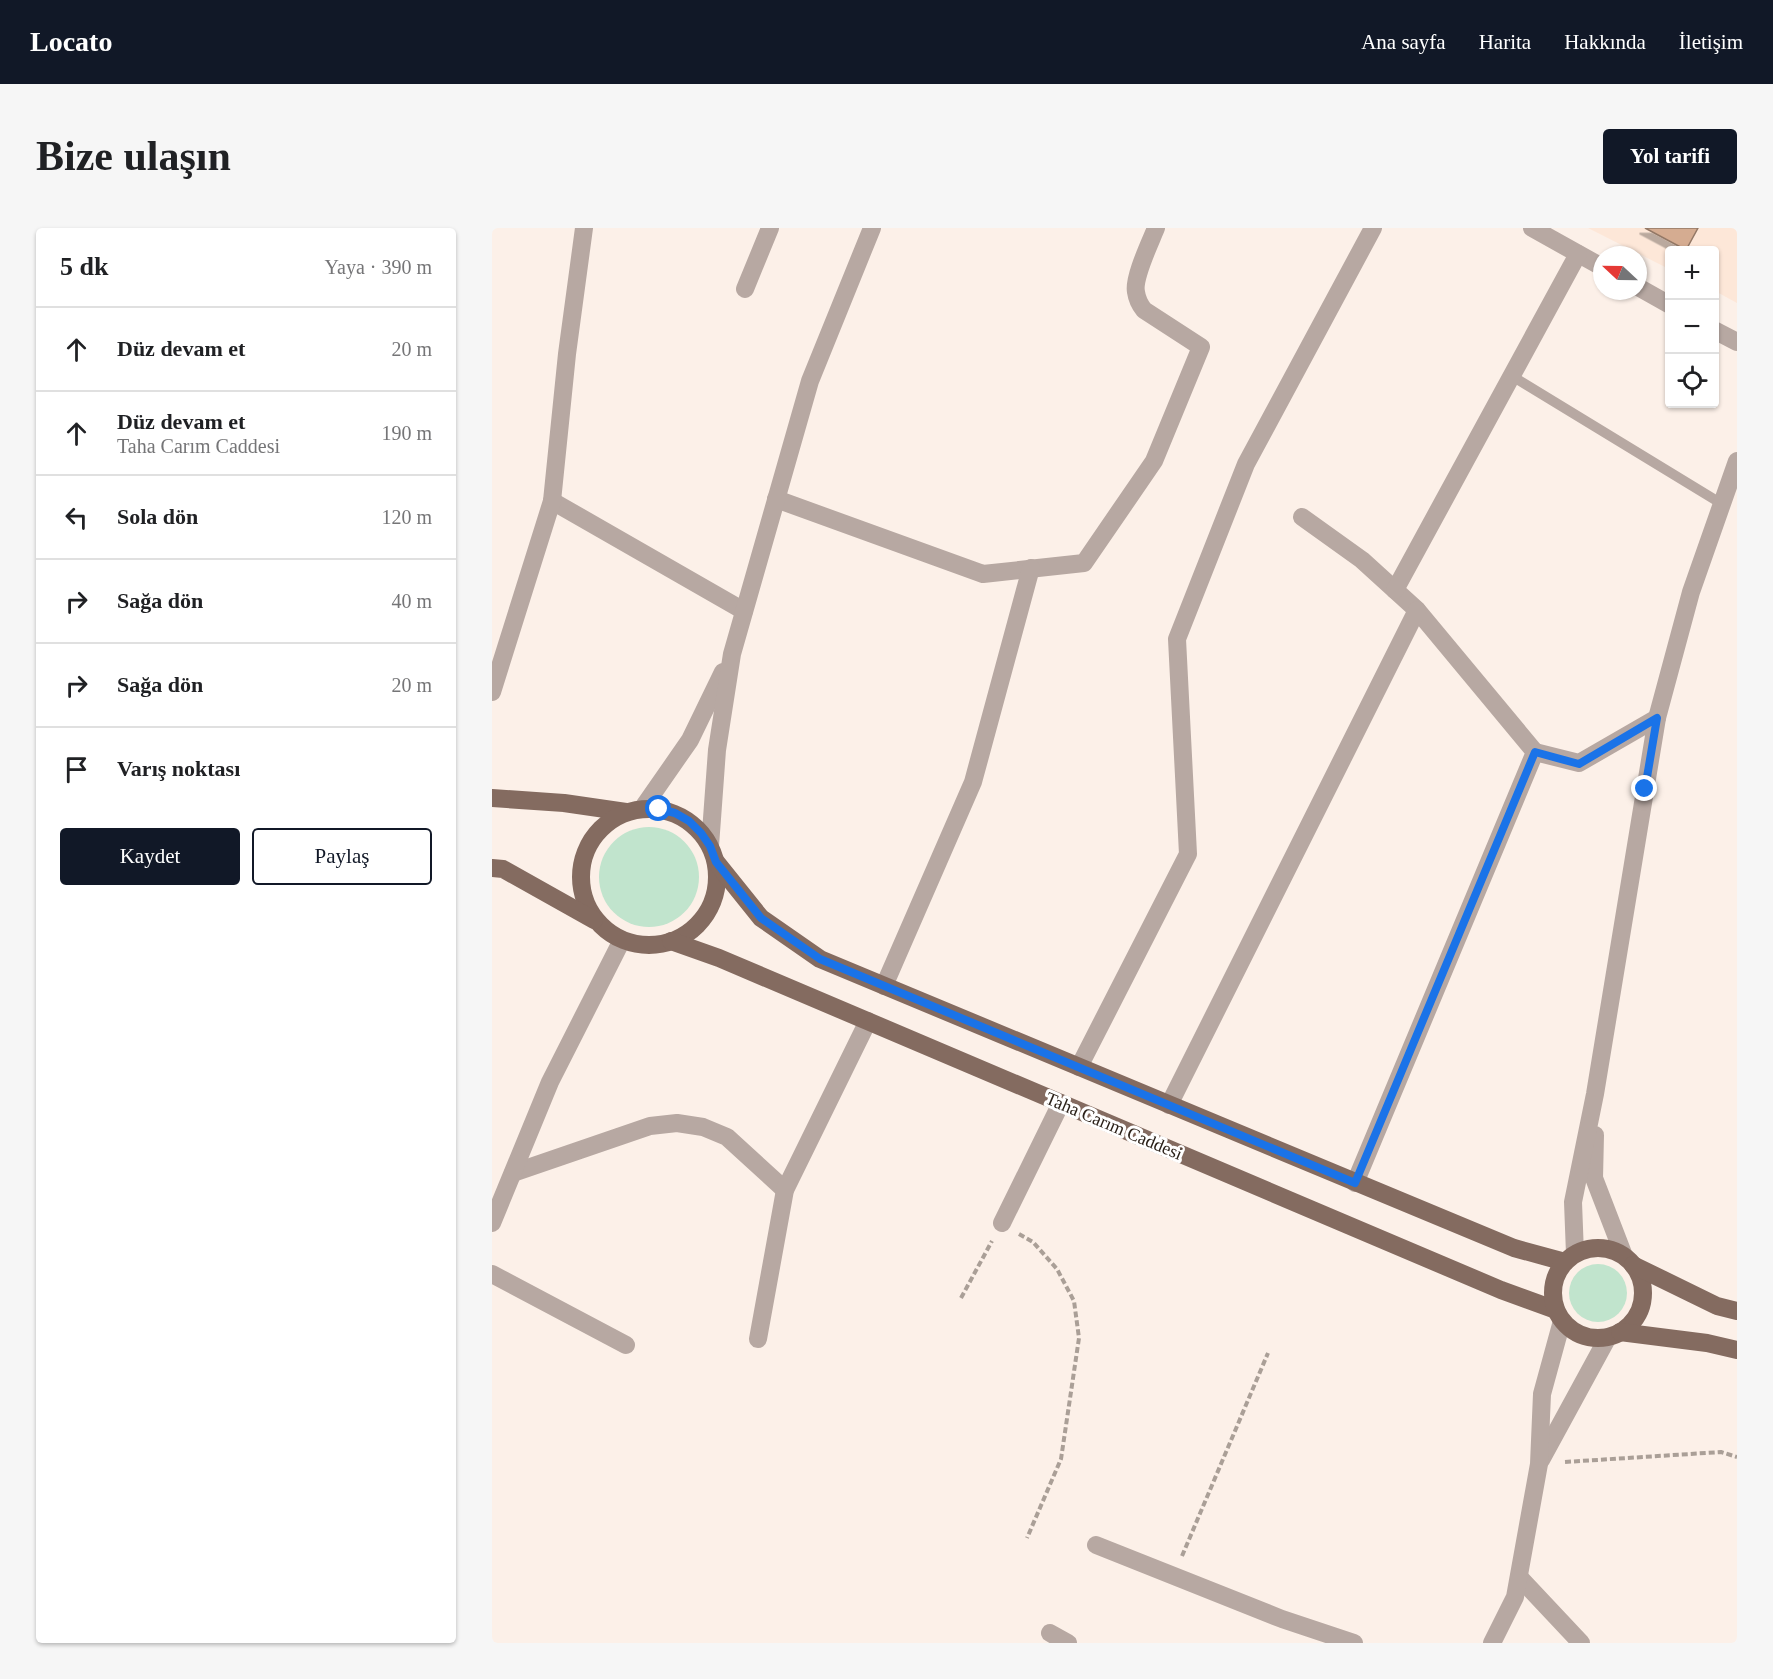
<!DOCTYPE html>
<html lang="tr">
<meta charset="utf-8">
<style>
:root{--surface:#fff;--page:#f6f6f6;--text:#202124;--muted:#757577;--line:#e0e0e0;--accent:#111827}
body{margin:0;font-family:"Times New Roman",serif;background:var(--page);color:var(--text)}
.controls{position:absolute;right:18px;top:18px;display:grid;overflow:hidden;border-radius:6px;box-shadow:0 2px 4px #0004}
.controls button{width:54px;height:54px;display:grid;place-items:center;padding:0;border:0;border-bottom:2px solid var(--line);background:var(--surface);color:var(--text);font:30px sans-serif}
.compass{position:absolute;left:1101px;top:18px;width:54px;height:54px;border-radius:50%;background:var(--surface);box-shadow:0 2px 4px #0004;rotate:292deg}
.stop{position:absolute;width:18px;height:18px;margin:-14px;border:4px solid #1a73e8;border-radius:50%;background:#fff}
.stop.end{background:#1a73e8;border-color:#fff;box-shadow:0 2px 6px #0008}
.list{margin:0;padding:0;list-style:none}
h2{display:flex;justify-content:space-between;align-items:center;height:78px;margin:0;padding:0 24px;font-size:26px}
h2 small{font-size:20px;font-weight:400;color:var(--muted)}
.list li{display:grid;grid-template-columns:39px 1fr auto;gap:18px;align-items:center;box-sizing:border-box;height:84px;padding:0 24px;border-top:2px solid var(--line)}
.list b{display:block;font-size:22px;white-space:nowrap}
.list p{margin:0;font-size:20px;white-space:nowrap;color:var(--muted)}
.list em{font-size:20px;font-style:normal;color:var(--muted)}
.actions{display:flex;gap:12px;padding:18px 24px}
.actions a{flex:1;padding:14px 0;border:2px solid var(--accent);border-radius:6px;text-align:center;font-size:21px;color:var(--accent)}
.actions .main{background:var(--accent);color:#fff}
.icon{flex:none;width:33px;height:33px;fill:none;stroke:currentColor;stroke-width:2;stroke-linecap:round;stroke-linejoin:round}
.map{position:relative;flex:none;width:1245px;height:1415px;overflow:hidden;border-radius:6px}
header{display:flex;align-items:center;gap:36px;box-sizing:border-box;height:84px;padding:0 30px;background:var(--accent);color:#fff}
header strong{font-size:28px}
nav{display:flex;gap:33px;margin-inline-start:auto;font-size:21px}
.intro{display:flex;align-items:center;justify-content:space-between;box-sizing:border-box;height:144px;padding:0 36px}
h1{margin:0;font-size:42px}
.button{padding:15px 27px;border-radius:6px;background:var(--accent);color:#fff;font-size:21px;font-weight:700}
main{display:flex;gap:36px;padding:0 36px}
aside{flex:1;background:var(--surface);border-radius:6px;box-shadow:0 2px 4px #0004}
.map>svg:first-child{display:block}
.built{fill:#fde7d8}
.green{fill:#c1e4cd}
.building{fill:#d5ac91;stroke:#937866;stroke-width:1.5;filter:url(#shadow)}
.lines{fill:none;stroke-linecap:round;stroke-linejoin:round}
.path{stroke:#aa9f97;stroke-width:4;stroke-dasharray:6 3;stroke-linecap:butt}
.lane{stroke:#b7a8a2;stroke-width:10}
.street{stroke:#b7a8a2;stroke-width:18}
.primary{stroke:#846b60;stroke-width:18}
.route{stroke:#1a73e8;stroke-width:8}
.labels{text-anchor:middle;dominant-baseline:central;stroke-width:6;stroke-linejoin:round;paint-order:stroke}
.street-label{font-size:18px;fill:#2b2119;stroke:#fff}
</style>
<header>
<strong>Locato</strong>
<nav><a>Ana sayfa</a><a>Harita</a><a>Hakkında</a><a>İletişim</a></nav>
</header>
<div class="intro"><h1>Bize ulaşın</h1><a class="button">Yol tarifi</a></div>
<main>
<aside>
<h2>5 dk<small>Yaya · 390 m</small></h2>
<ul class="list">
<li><svg class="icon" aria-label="ahead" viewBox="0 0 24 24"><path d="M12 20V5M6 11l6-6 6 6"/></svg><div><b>Düz devam et</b></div><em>20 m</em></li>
<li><svg class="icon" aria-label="ahead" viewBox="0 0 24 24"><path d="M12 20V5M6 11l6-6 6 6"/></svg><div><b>Düz devam et</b><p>Taha Carım Caddesi</p></div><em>190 m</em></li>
<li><svg class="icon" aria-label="left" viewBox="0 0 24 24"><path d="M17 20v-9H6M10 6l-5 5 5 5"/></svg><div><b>Sola dön</b></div><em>120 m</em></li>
<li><svg class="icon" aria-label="right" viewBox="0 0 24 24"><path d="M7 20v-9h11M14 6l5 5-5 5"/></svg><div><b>Sağa dön</b></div><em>40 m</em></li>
<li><svg class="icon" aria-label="right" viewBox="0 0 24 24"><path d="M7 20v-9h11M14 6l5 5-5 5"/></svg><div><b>Sağa dön</b></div><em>20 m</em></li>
<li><svg class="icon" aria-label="arrive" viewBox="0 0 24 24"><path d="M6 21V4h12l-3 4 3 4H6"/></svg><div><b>Varış noktası</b></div></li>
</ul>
<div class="actions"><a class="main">Kaydet</a><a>Paylaş</a></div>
</aside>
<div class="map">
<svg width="1245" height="1415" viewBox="0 0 1245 1415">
<defs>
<filter id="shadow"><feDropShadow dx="-5.5" dy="5.5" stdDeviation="0" flood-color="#0004"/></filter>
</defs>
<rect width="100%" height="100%" fill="#fcf0e8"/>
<polygon class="built" points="1096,0 1245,0 1245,75 1223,63 1222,22 1178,22 1177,41"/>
<g class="green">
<circle cx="157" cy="649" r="50"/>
<circle cx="1106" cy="1065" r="29"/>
</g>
<polygon class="building" points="1153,0 1206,0 1194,22"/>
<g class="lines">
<g class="path">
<polyline points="527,1006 541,1014 565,1041 582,1073 587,1110 569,1231 535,1310"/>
<polyline points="469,1070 500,1013"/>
<polyline points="1073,1234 1229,1224 1245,1229"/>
<polyline points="690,1328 776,1125"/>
</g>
<polyline class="lane" points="1020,148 1230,276"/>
<g class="street">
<polyline points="1040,0 1110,39"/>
<polyline points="1146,59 1178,77"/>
<polyline points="253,61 278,0"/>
<polyline points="1222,102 1245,114"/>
<path d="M284,271L491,346L592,335L662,233L709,119L652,82C648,77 645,71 644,64C641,50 658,15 664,0"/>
<polyline points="60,273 252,383"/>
<polyline points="810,289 870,332 925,382 1043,524 863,955"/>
<polyline points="903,362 1086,26"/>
<polyline points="0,464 60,273 75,126 92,0"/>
<polyline points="1043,524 1087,535 1165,490"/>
<polyline points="150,581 198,512 231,444"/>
<polyline points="218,618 225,522 240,426 318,153 380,0"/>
<polyline points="392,758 481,554 539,340"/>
<polyline points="587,839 696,626 685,411 754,236 881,0"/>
<polyline points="677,877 925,382"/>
<polyline points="1103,907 1102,950 1132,1028"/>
<polyline points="21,945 158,898 185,895 211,899 235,909 293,962"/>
<polyline points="0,995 58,854 130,712"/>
<polyline points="510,995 569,875"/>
<polyline points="1083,1026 1081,974 1103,866 1165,490 1199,364 1245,233"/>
<polyline points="0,1046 134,1117"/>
<polyline points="266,1111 293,962 376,793"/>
<polyline points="1049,1232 1116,1109"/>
<polyline points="604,1317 790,1391 862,1415"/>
<polyline points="1027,1349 1089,1415"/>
<polyline points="558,1405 576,1415"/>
<polyline points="1000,1415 1023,1369 1047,1236 1050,1166 1070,1093"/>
</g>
<g class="primary">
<polyline points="0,570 72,575 134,584"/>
<circle cx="157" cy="649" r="68"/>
<polyline points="224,634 269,690 328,731 1022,1020 1073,1034"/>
<polyline points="0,640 11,641 102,692"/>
<polyline points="179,713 227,730 1009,1062 1064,1082"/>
<circle cx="1106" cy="1065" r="45"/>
<polyline points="1141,1037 1225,1078 1245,1083"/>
<polyline points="1128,1104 1215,1115 1245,1122"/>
</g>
</g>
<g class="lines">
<polyline class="route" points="167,581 183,585 197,593 209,605 218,618 224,634 269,690 328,731 863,955 1043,524 1087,536 1165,490 1153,561"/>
</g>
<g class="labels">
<g class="street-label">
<text transform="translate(622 898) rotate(23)">Taha Carım Caddesi</text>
</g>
</g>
</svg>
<div class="controls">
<button>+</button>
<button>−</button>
<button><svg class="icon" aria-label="locate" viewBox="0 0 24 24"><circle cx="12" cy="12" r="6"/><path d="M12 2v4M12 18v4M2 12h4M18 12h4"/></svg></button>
</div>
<svg class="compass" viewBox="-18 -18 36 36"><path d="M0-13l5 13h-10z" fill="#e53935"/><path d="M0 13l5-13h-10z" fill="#757577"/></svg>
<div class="stop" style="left:167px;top:581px"></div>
<div class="stop end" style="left:1153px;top:561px"></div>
</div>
</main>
